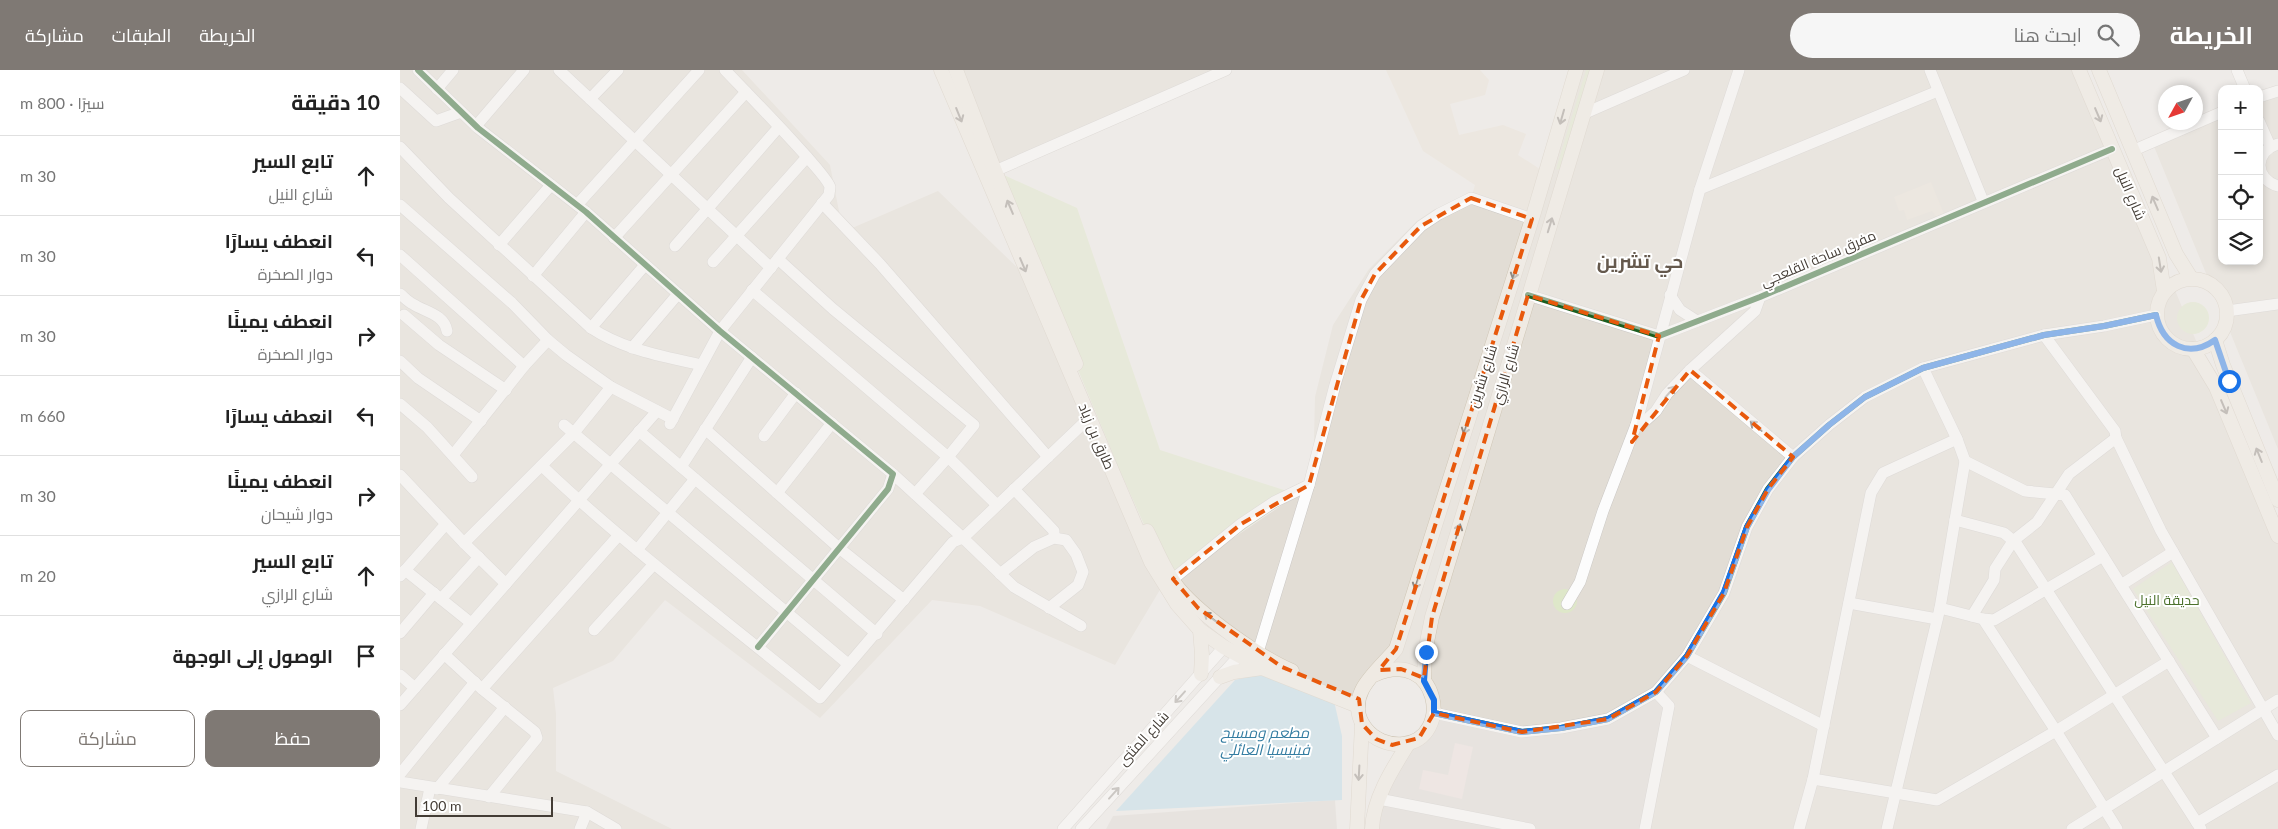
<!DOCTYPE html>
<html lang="ar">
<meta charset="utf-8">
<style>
:root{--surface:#fff;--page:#f6f6f6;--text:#222;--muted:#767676;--line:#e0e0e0;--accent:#7f7974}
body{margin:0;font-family:Lato,Cairo,sans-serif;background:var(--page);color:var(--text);direction:rtl}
.controls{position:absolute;right:15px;top:15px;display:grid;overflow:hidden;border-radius:10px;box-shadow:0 2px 8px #0003}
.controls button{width:45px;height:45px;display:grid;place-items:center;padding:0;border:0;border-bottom:1px solid var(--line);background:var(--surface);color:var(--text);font:25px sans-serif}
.compass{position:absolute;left:1758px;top:15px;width:45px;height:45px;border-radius:50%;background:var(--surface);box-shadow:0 2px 8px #0003;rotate:230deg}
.scale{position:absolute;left:15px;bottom:12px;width:138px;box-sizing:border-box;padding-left:5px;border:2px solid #433c35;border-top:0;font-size:14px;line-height:18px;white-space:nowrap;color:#433c35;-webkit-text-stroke:4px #fff;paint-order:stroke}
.stop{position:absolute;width:15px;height:15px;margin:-11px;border:4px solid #1a73e8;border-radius:50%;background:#fff}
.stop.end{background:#1a73e8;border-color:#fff;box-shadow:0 1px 5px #0008}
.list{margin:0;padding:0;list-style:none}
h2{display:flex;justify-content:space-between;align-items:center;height:65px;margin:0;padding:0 20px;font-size:21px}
h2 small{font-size:16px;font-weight:400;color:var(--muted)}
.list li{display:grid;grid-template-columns:32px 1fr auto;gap:15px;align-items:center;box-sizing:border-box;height:80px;padding:0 20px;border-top:1px solid var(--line)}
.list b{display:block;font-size:19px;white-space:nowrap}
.list p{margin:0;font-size:16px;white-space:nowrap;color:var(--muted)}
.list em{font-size:16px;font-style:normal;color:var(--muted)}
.actions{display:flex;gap:10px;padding:15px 20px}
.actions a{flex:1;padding:11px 0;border:1px solid var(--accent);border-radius:10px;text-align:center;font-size:18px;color:var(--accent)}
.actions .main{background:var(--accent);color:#fff}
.icon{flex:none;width:28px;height:28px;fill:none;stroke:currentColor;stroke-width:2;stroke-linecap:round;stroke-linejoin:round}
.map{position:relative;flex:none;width:1878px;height:759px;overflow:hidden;direction:ltr}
header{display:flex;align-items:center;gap:30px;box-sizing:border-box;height:70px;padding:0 25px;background:var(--accent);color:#fff}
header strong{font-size:24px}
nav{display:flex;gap:28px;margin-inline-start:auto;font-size:18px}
.search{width:350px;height:45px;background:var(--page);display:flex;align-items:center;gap:12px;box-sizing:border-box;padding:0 18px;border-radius:28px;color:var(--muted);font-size:19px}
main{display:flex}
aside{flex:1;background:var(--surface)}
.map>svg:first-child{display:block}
.residential{fill:#e2ddd5}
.industrial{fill:#dedad6}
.education{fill:#e9e2d7}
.medical{fill:#eddfdd}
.green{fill:#dee7c9}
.water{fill:#badcea}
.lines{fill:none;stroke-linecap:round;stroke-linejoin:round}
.minor-casing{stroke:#cac7c4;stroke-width:12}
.major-casing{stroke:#cfc6b6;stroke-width:15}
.minor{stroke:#fcfcfc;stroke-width:11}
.major{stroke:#efeae3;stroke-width:14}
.cycleway-casing{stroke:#fff;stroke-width:9}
.cycleway{stroke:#1b5e20;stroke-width:6}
.oneway{stroke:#908a83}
.oneway2{stroke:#a09c98}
.route{stroke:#1a73e8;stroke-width:6}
.marked{fill:none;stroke:#e8590c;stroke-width:4;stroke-dasharray:10 6;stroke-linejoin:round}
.labels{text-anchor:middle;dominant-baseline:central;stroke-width:4;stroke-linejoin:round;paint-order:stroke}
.street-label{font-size:14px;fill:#433c35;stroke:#fff}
.park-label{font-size:14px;fill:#4c712c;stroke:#fff}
.water-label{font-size:15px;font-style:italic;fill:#337ca1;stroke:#fff}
.district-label{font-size:19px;font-weight:bold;fill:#65594d;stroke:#fff}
</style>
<header>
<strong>الخريطة</strong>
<div class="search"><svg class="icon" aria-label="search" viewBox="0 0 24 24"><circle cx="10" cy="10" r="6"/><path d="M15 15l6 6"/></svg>ابحث هنا</div>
<nav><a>الخريطة</a><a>الطبقات</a><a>مشاركة</a></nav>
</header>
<main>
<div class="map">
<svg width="1878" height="759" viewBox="0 0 1878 759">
<rect width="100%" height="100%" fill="#eeebe8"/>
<g class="residential">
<polygon points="0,0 342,0 430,95 443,162 538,121 628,208 764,513 715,595 580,536 532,530 420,648 265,530 213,591 153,618 156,644 156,701 272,759 0,759"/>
<polygon points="560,0 826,0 595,101"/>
<polygon points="1176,0 1683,0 1878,467 1878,630 1863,639 1878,665 1878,759 1245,759 1208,649 1122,662 1034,643 1024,611 987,599 959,629 882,597 844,572 773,509 913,414 915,327 933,255 969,199 1017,151 1035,139 1071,128 1132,149"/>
<polygon points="1878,22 1878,379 1751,69 1822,42 1822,191 1859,191 1859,28"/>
</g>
<g class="industrial">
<polygon points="1256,622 1269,636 1245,759 972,759 979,729 1034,643 1122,662 1208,649"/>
<polygon points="935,730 937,759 706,759 713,746"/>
</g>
<g class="education">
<polygon points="986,0 1080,0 1089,10 1085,25 1050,34 1059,65 1103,55 1126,64 1118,85 1146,103 1132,149 1071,128 1075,115 1023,81"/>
<polygon points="1531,112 1544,144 1537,148 1532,141 1507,150 1504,140 1499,141 1494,127"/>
</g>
<polygon class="medical" points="1055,673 1073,677 1062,729 1019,719 1023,700 1048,705"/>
<g class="green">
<polygon points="1186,0 1192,0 1162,100 1156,99"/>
<polygon points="595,101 677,138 760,380 896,424 773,509 746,459 721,403"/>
<circle cx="1793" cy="248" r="16"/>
<polygon points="1772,492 1851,633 1818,651 1733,519"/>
<circle cx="1165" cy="531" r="12"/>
</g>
<polygon class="water" points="864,603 934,631 942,666 942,730 716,741 835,610"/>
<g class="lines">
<defs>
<g id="minor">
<polyline points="18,0 78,58 186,142 320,261 493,404 488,419 358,577"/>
<polyline points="159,0 371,198"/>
<polyline points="1530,0 1583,131"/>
<polyline points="1837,0 1845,19"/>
<polyline points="0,18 36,51 61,42"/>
<polyline points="37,19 53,0"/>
<polyline points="1859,27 1878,21"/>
<polyline points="190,29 218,0"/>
<polyline points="1183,44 1284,0"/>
<polyline points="1859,51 1870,76"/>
<polyline points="76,56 124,0"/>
<path d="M1878,74C1854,81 1854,109 1878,116"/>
<path d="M0,77L49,128L191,258C224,280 263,286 301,295"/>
<polyline points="1732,81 1822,42"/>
<polyline points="595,101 826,0"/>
<polyline points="1300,119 1538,21"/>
<polyline points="422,133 480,194 648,387"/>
<polyline points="0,135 112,233 148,270 166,285 211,317 273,349"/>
<polyline points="177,135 299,0"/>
<polyline points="214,168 346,22"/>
<polyline points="99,175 151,115"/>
<polyline points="275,176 378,58"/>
<polyline points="0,185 124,296"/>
<polyline points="378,189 433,239 574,355 548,387 515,424"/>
<polyline points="313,192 407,87"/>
<polyline points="133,206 186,142"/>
<polyline points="352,220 548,387 597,435"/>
<path d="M0,224C4,227 8,232 13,234C25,242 44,244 47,261"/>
<polyline points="1128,225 1259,266 1360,227 1712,79"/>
<polyline points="1270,225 1280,240 1297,251"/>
<polyline points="1827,241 1878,234"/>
<polyline points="4,245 39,275 106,320"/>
<polyline points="191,258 245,195"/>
<polyline points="1644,265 1715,361 1716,368 1761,461 1878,665"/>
<polyline points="232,278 278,224"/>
<polyline points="0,291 18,308 81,351"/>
<polyline points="1290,300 1393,387"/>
<polyline points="0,334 27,357 72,407"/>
<path d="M270,354L320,261L429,125C429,124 430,118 430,117C427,104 340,16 325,0"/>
<polyline points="164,355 448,594"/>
<polyline points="1236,355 1245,351 1256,341 1267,324 1290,300 1355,241 1360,227"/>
<polyline points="305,359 439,478 504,530"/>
<polyline points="239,361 477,564"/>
<polyline points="364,366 396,323"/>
<polyline points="53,385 124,296 148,270"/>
<polyline points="1565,391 1625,421 1665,425 1721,515"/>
<path d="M142,396C229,479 327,551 420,628L553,472L563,468L493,404"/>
<polyline points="281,397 352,287"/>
<polyline points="0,405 64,473 106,514"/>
<polyline points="614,419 654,461 654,468"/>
<polyline points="377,423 432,353"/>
<polyline points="1555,450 1604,463 1616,473 1801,759"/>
<polyline points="64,473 173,364 211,317"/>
<polyline points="237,480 295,409"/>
<polyline points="1773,482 1721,515 1817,668"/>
<polyline points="5,500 71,553"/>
<polyline points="600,504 634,477 654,468 666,470 676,484 683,502 678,515 649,538"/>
<polyline points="0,506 46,454"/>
<polyline points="773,509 841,454 874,432 909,415 935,315 961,230 975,204 1021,156 1039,144 1071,128 1132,149"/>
<polyline points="41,529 79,487"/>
<polyline points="1449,533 1537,549"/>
<polyline points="1167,534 1180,512 1203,441 1236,355 1300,119 1339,0"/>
<polyline points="1540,538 1583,549 1656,661 1717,759"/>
<polyline points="1572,546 1594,510 1595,499 1613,471 1637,452 1669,404 1716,368"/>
<polyline points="1583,549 1594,550 1703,486"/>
<polyline points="681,556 614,517 563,468 689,348"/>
<polyline points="194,560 254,494"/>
<polyline points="0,563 34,523"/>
<polyline points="858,582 909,415"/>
<polyline points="44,584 82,619 135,662 137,668 89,727"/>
<polyline points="1287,586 1424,656"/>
<polyline points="0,605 15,618"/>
<polyline points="82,619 219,465"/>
<polyline points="0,635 257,341"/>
<polyline points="1034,643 1122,662 1161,658 1208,649 1256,622 1287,586 1324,523 1347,457 1368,419 1393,387 1429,355 1465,327 1523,298 1644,265 1704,256 1756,245"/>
<polyline points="0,704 75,612"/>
<polyline points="1413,709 1537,730 1656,661 1769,591"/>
<polyline points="0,712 187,742 216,759"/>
<polyline points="37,719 105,637"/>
<polyline points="979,729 1130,759"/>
<polyline points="1797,753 1878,705"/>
<polyline points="21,759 30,718"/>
<polyline points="180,759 187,742"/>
<polyline points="663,759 824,577"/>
<polyline points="681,759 839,586"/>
<polyline points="1245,759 1269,636 1256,622"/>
<polyline points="1399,759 1413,709 1471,423 1483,403 1557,369"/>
<polyline points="1487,759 1540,538 1565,391 1557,369 1523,298"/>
<polyline points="1672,759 1878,630"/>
</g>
<g id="major">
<polyline points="541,0 751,492 777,534 800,560 824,577 862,598 958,636"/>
<polyline points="556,0 595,101 676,294"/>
<polyline points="1679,0 1759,188 1764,221"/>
<polyline points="1699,0 1776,184 1791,208"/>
<circle cx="1792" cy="244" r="35"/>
<polyline points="1815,270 1823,295 1878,430"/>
<polyline points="1793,279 1816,317 1878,466"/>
<path d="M747,461C757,480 765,503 779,519C802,546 859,587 892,601"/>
<polyline points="800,560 802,585 801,604"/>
<path d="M974,605C1039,576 1054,669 1003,674C973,677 948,649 962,620C968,607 986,591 996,579L1132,149L1176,0"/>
<polyline points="820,607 834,602 862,598"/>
<polyline points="1024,611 1025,582 1032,547 1197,0"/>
<polyline points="957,759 962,654"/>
<path d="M972,759C973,729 993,698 1008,674"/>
</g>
</defs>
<use href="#minor" class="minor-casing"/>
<use href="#major" class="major-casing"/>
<use href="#minor" class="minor"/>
<use href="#major" class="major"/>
<defs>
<g id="cycleway">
<polyline points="18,0 78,58 186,142 320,261 493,404 488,419 358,577"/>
<polyline points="1128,225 1259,266 1360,227 1712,79"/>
<polyline points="1034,643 1122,662 1161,658 1208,649 1256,622 1287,586 1324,523 1347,457 1368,419 1393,387 1429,355 1465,327 1523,298 1644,265 1704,256 1756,245"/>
</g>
</defs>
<use href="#cycleway" class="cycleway-casing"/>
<use href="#cycleway" class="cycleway"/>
</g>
<defs><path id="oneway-shaft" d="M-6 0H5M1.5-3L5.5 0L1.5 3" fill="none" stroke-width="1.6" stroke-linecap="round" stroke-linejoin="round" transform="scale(1.25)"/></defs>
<g class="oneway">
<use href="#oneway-shaft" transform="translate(559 45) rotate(68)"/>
<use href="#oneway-shaft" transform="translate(1698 45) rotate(67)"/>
<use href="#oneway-shaft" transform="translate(1162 47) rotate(106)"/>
<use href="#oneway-shaft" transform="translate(1755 133) rotate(-113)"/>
<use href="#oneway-shaft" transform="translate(610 137) rotate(-113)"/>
<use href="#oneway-shaft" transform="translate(1150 155) rotate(-73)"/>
<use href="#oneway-shaft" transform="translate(623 195) rotate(67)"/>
<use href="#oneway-shaft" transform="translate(1760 195) rotate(81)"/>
<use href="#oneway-shaft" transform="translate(1115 202) rotate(108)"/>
<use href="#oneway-shaft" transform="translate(1824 337) rotate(67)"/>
<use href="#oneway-shaft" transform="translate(1066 357) rotate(108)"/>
<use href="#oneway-shaft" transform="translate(1859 385) rotate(-112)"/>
<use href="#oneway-shaft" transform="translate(1058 461) rotate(-73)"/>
<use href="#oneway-shaft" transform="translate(1017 512) rotate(108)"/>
<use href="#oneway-shaft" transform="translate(810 547) rotate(-143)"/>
<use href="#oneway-shaft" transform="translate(959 703) rotate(93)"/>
</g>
<g class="oneway2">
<use href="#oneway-shaft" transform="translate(1270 322) rotate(-49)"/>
<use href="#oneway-shaft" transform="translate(1356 356) rotate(-140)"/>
<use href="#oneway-shaft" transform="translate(780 627) rotate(132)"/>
<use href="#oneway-shaft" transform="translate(714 723) rotate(-48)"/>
</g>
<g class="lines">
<path class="route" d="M1026,582L1024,611L1034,630V643L1122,662L1161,658L1208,649L1256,622L1287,586L1324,522L1347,457L1368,420L1393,387L1429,355L1465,327L1523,298L1644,265L1704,256L1756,245C1763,275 1788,289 1815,270L1829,311"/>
</g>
<path d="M0 0H1878V759H0ZM1071,128L1132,149L996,579L979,600L1001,599L1024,608L1032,547L1128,225L1259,266L1232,372L1290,300L1393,387L1368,419L1347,457L1324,523L1287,586L1256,622L1208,649L1122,662L1034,643L1019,668L992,675L976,669L962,654L959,629L882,597L798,538L773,509L841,454L909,415L961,230L975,204L1021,156Z" fill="#eeebe8" fill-opacity=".55" fill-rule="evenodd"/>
<path class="marked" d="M1071,128L1132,149L996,579L979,600L1001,599L1024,608L1032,547L1128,225L1259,266L1232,372L1290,300L1393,387L1368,419L1347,457L1324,523L1287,586L1256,622L1208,649L1122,662L1034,643L1019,668L992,675L976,669L962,654L959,629L882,597L798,538L773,509L841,454L909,415L961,230L975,204L1021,156Z"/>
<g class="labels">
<g class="street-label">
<text transform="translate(1731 123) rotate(67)">شارع النيل</text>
<text transform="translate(1418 188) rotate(-23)">مفرق ساحة القلعجي</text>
<text transform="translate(1105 304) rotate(-73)">شارع الرازي</text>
<text transform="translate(1082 306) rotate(-72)">شارع تشرين</text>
<text transform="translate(697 366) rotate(67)">طارق بن زياد</text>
<text transform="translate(743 668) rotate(-48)">شارع المثنى</text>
</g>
<g class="park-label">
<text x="1767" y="529">حديقة النيل</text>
</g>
<g class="water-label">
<text x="865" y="662">مطعم ومسبح<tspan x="865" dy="17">فينيسيا العائلي</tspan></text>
</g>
<g class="district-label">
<text x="1240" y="190">حي تشرين</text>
</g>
</g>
</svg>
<div class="controls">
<button>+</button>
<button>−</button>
<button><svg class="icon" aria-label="locate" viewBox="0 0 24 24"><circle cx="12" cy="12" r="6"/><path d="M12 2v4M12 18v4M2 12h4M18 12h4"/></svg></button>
<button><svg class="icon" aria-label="layers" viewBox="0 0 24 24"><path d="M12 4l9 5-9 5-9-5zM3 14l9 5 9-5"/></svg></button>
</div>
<svg class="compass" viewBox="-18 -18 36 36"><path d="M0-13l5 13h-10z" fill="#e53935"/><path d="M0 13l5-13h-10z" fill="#767676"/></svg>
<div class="scale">100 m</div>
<div class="stop" style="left:1829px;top:311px"></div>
<div class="stop end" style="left:1026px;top:582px"></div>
</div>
<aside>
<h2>10 دقيقة<small>سيرًا · 800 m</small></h2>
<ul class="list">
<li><svg class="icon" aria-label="ahead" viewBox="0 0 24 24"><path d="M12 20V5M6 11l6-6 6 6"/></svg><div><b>تابع السير</b><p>شارع النيل</p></div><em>30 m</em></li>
<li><svg class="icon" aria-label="left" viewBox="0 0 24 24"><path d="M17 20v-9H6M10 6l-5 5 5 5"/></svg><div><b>انعطف يسارًا</b><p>دوار الصخرة</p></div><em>30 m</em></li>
<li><svg class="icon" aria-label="right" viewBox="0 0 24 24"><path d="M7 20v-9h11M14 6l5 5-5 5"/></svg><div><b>انعطف يمينًا</b><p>دوار الصخرة</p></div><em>30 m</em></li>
<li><svg class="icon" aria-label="left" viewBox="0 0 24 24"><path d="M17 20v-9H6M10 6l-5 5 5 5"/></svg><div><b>انعطف يسارًا</b></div><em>660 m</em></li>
<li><svg class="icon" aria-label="right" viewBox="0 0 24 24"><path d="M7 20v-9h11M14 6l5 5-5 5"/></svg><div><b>انعطف يمينًا</b><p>دوار شيحان</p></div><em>30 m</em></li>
<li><svg class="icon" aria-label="ahead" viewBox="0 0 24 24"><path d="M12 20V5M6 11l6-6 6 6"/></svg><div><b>تابع السير</b><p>شارع الرازي</p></div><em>20 m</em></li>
<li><svg class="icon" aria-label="arrive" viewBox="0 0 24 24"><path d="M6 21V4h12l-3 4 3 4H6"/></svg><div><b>الوصول إلى الوجهة</b></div></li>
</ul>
<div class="actions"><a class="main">حفظ</a><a>مشاركة</a></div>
</aside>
</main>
